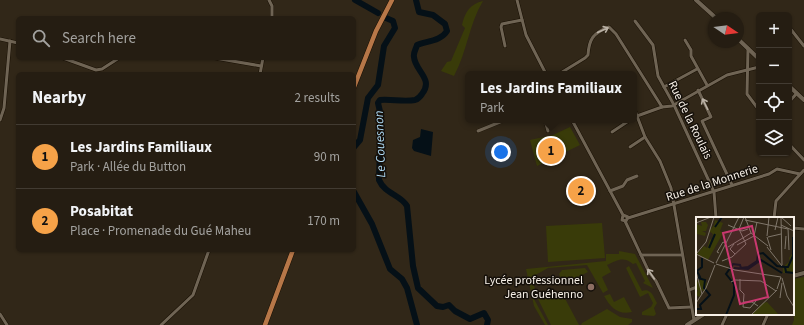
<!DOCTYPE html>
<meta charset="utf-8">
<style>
:root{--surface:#251d12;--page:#2d261b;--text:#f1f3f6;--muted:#a3a29f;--line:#423b32;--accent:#f6a248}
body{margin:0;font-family:"Source Sans 3",sans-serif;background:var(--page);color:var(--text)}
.controls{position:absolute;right:12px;top:12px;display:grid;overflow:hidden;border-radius:6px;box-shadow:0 1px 3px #0004}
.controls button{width:36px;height:36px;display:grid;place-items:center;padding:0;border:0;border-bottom:1px solid var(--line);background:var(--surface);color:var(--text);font:20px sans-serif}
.compass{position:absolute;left:708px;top:12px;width:36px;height:36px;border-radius:50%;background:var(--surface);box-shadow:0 1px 3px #0004;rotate:103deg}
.you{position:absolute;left:501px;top:152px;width:14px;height:14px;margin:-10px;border:3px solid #fff;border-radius:50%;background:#1a73e8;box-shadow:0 0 0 6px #1a73e833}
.badge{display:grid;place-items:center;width:26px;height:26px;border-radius:50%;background:var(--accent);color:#111;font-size:13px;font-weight:700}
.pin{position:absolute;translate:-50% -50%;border:2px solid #fff;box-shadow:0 1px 4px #0006}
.popup{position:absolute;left:465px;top:71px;width:172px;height:52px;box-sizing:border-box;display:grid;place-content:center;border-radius:6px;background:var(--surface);filter:drop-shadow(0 1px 3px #0005);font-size:13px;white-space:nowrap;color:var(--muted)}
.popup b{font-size:15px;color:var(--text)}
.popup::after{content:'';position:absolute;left:50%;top:100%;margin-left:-8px;border:8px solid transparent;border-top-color:var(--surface)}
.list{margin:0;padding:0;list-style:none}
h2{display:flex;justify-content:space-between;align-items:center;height:52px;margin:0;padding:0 16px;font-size:17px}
h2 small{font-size:13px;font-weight:400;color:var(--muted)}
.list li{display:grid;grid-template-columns:26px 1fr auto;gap:12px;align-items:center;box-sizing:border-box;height:64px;padding:0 16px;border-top:1px solid var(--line)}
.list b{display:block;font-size:15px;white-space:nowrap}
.list p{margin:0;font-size:13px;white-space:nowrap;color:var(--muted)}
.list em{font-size:13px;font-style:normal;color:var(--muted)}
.icon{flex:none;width:22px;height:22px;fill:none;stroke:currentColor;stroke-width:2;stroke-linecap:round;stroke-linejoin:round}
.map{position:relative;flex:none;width:804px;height:325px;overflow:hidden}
.search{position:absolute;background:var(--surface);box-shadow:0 1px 3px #0004;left:16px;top:16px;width:340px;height:44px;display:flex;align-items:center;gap:10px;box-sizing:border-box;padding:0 14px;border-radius:6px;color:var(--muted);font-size:15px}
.panel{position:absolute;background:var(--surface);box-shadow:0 1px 3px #0004;left:16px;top:72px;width:340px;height:180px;border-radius:6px}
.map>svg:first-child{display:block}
.green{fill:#393b09}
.water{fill:#051017}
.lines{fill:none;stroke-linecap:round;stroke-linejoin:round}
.river{stroke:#051017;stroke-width:6}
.street-casing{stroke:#180f03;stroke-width:4}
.secondary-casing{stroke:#180f03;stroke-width:5}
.primary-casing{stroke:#180f03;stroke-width:5.5}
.street{stroke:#6f6454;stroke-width:3}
.secondary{stroke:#6f6454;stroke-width:4}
.primary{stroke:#b77748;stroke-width:4.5}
.oneway{stroke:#bab1a5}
.education-dot{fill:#8d6e63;stroke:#15100a;stroke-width:1.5}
.labels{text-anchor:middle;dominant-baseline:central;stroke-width:3;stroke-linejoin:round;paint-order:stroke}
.street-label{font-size:12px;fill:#f7f0e7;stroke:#15100a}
.poi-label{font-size:12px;fill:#f7f0e7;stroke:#15100a;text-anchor:end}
.water-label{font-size:13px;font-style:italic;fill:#afdaf4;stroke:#15100a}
.inset-river{fill:none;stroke:#051017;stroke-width:2}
.inset-road{fill:none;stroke:#80776b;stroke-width:1}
.view{fill:#ca3870;fill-opacity:0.15;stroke:#ca3870;stroke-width:2}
.inset-edge{fill:none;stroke:#f7f0e7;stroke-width:2}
</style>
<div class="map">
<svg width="804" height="325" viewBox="0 0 804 325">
<rect width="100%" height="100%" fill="#312718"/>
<g class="green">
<path d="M483,1C469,24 467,52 454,76L441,71L447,62L451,61L465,28L462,25C465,12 470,4 483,1Z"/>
<polygon points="570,127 580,145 537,166 530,140 553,135"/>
<polygon points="602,223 605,258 548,262 546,226"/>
<path d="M619,251L635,254L653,288L643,283L645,281L636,263L633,264C624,256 617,260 607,265L611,272L602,277L608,290L603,293L587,265L548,268L530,278L539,296L534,299L548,325H545L534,306L526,269L606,261V254H619Z"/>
<path d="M629,266L642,291C651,288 653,296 657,303L654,308L656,314L654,316L642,315V312L651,307L653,303L648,293L640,297L626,268Z"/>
<polygon points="585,268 588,272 564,284 559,274 562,270"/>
<polygon points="804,277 804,325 792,325 794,320 793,279"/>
<polygon points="561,291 579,325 551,325 538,299 541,298 543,300"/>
<path d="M610,294L614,302L624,297L632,312C618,315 611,308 604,296Z"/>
<polygon points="607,309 620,317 632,319 632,322 628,325 581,325 582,323"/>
</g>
<polygon class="water" points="421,129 433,132 431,156 414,151 412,148 413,140 420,137"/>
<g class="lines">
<g class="river">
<polyline points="355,0 378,13"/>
<path d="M416,0L419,12L433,15L445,24L447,31C441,41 427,41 417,45C416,49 413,53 414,57C415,71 434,79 422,94C420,97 418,99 415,100C404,102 391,99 380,100L378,103L381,116L379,180C385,194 401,195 407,206L413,266L418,288L437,306L443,307L449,305L455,311L470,319L484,313L488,320L487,325"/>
<polyline points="354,147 360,140 368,98 378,85 384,46 395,28 393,21 386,18"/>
<polyline points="354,192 372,224 390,269 402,279 407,288 417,325"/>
</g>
<defs>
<g id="street">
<polyline points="269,0 272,6 272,18"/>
<polyline points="517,0 526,35 546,74"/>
<polyline points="635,21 653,45 658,76 674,105 714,192 716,218"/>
<polyline points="789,27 804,46"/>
<polyline points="0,39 18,43"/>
<polyline points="685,40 691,50 691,56 707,85"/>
<polyline points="505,46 501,27 502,24 522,20"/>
<polyline points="748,48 747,94 759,110"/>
<polyline points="63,58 96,70 102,69 119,58"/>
<polyline points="215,58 261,66"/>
<polyline points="260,74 263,58"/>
<path d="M559,74L585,58L588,55C589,39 593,33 609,27L616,34L662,107"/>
<polyline points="664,87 697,69"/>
<polyline points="698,90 711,117 702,121 732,185"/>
<polyline points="789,102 797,93"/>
<polyline points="634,108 637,116 662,107 672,106 727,75 759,67"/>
<polyline points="637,116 645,137 660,161 671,188 694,320"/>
<polyline points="0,120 4,108 10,41"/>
<polyline points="545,120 548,131"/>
<polyline points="572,120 623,215 622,220 626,221 628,217 623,215"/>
<polyline points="478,131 505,120"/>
<polyline points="612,132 630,120"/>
<polyline points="789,144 804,160"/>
<polyline points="630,147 645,137"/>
<polyline points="610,191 623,186 627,180 637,176"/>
<polyline points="628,218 769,174 777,169 800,174"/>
<polyline points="774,218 776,201 804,170"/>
<polyline points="625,221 649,272 656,281 669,308 691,307"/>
<polyline points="793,228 804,229"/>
<polyline points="641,255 682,255"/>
<polyline points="689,290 697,287"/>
<polyline points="0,314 7,325"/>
<polyline points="161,325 193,295 209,250"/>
<polyline points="722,325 727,314"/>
<polyline points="763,325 768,314"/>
</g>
<g id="secondary">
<polyline points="696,0 716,18"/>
<polyline points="738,39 759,59"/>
<polyline points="789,86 804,100"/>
<polyline points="793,276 804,273"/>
<polyline points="687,325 704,314"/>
</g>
<g id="primary">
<polyline points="354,87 376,31 392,0"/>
<polyline points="265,325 293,250"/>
</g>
</defs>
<use href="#street" class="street-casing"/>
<use href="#secondary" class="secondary-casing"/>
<use href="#primary" class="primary-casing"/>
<use href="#street" class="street"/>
<use href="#secondary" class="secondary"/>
<use href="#primary" class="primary"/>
</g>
<defs><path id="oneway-shaft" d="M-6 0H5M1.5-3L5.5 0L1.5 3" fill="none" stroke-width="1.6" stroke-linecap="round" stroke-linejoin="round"/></defs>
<g class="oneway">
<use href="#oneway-shaft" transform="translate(603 30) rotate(-24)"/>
<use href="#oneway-shaft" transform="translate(705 104) rotate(-116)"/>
<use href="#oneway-shaft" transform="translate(651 274) rotate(-124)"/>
</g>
<circle class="education-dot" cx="591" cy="287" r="4"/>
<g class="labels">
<g class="street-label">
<text transform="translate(690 120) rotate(64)">Rue de la Roulais</text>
<text transform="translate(712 183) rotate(-18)">Rue de la Monnerie</text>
</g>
<g class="poi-label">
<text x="583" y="280">Lycée professionnel<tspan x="583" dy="14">Jean Guéhenno</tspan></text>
</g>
<g class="water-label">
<text transform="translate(380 144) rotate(-92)">Le Couesnon</text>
</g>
</g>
<g transform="translate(696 217)">
<rect width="98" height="98" fill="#312718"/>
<path d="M19,3L27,6L24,14L27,16L12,43L1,37L8,29L11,31L14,22L16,23L17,17L13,14L18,8ZM5,5H10L12,8L10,14H6L10,16L9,19L1,17L0,7L6,9ZM98,34V56H87V50L94,44L93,41ZM0,56L1,65L8,61L11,67L8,74L5,73L4,80L0,78L2,73H0ZM71,85L83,98H55L67,86Z" fill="#393b09"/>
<path class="inset-river" d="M19,10L26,0M13,31L19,17M89,50H92L97,39V20M38,51L52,52L65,43L86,56M0,92H5L4,88L14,78L8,71L9,63L2,61L4,60L1,54L6,50V41M30,98L38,78V67L30,57L37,47L44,48L45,51L52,50L61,44L62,37L67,36L81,49L89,50L90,55L98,56"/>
<path class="inset-road" d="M49,0L55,16L72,29M85,0L86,48M85,0L95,9M49,3L92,12M0,6L15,0M32,8L46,14L52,12M85,8L98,14M92,11L93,33M43,12L50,27M43,12L48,0M79,13L82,0M58,19L61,5M71,19L73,0M71,20L75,33M72,20L85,17M38,27L34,32L39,37M41,28L58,19M32,30L55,16M71,30L86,49M89,32L90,19M23,36L21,35L27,25L29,26M0,37L10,25L18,0M0,37L18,46M26,44L36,40L50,27M20,46L43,0M20,47L39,53L85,60M0,55L6,77M86,61L91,79L98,90M44,62V73L48,77L47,90L54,91L60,84M35,65L39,63L65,64L80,74M81,72L85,60M84,81L86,66M47,85H56L62,89M0,86L10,71L19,48M55,98L81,73"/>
<path class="view" d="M56,9L72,80L44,87L27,16Z"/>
<rect width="98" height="98" class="inset-edge"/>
</g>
</svg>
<div class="controls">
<button>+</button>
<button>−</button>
<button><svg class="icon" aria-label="locate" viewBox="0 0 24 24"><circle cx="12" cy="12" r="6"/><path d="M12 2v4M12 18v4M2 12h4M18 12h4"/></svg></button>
<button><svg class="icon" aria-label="layers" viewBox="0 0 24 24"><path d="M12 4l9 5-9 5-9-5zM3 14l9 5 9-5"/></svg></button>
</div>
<svg class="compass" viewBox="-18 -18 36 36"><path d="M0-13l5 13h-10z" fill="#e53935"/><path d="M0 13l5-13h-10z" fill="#a3a29f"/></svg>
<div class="you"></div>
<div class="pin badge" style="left:551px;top:151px">1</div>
<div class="popup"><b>Les Jardins Familiaux</b>Park</div>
<div class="pin badge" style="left:581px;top:191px">2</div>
<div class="search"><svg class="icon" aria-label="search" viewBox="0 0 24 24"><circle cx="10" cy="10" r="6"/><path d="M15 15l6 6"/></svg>Search here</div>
<section class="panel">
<h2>Nearby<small>2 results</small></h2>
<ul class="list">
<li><span class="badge">1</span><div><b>Les Jardins Familiaux</b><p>Park · Allée du Button</p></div><em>90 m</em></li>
<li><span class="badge">2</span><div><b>Posabitat</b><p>Place · Promenade du Gué Maheu</p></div><em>170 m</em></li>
</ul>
</section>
</div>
